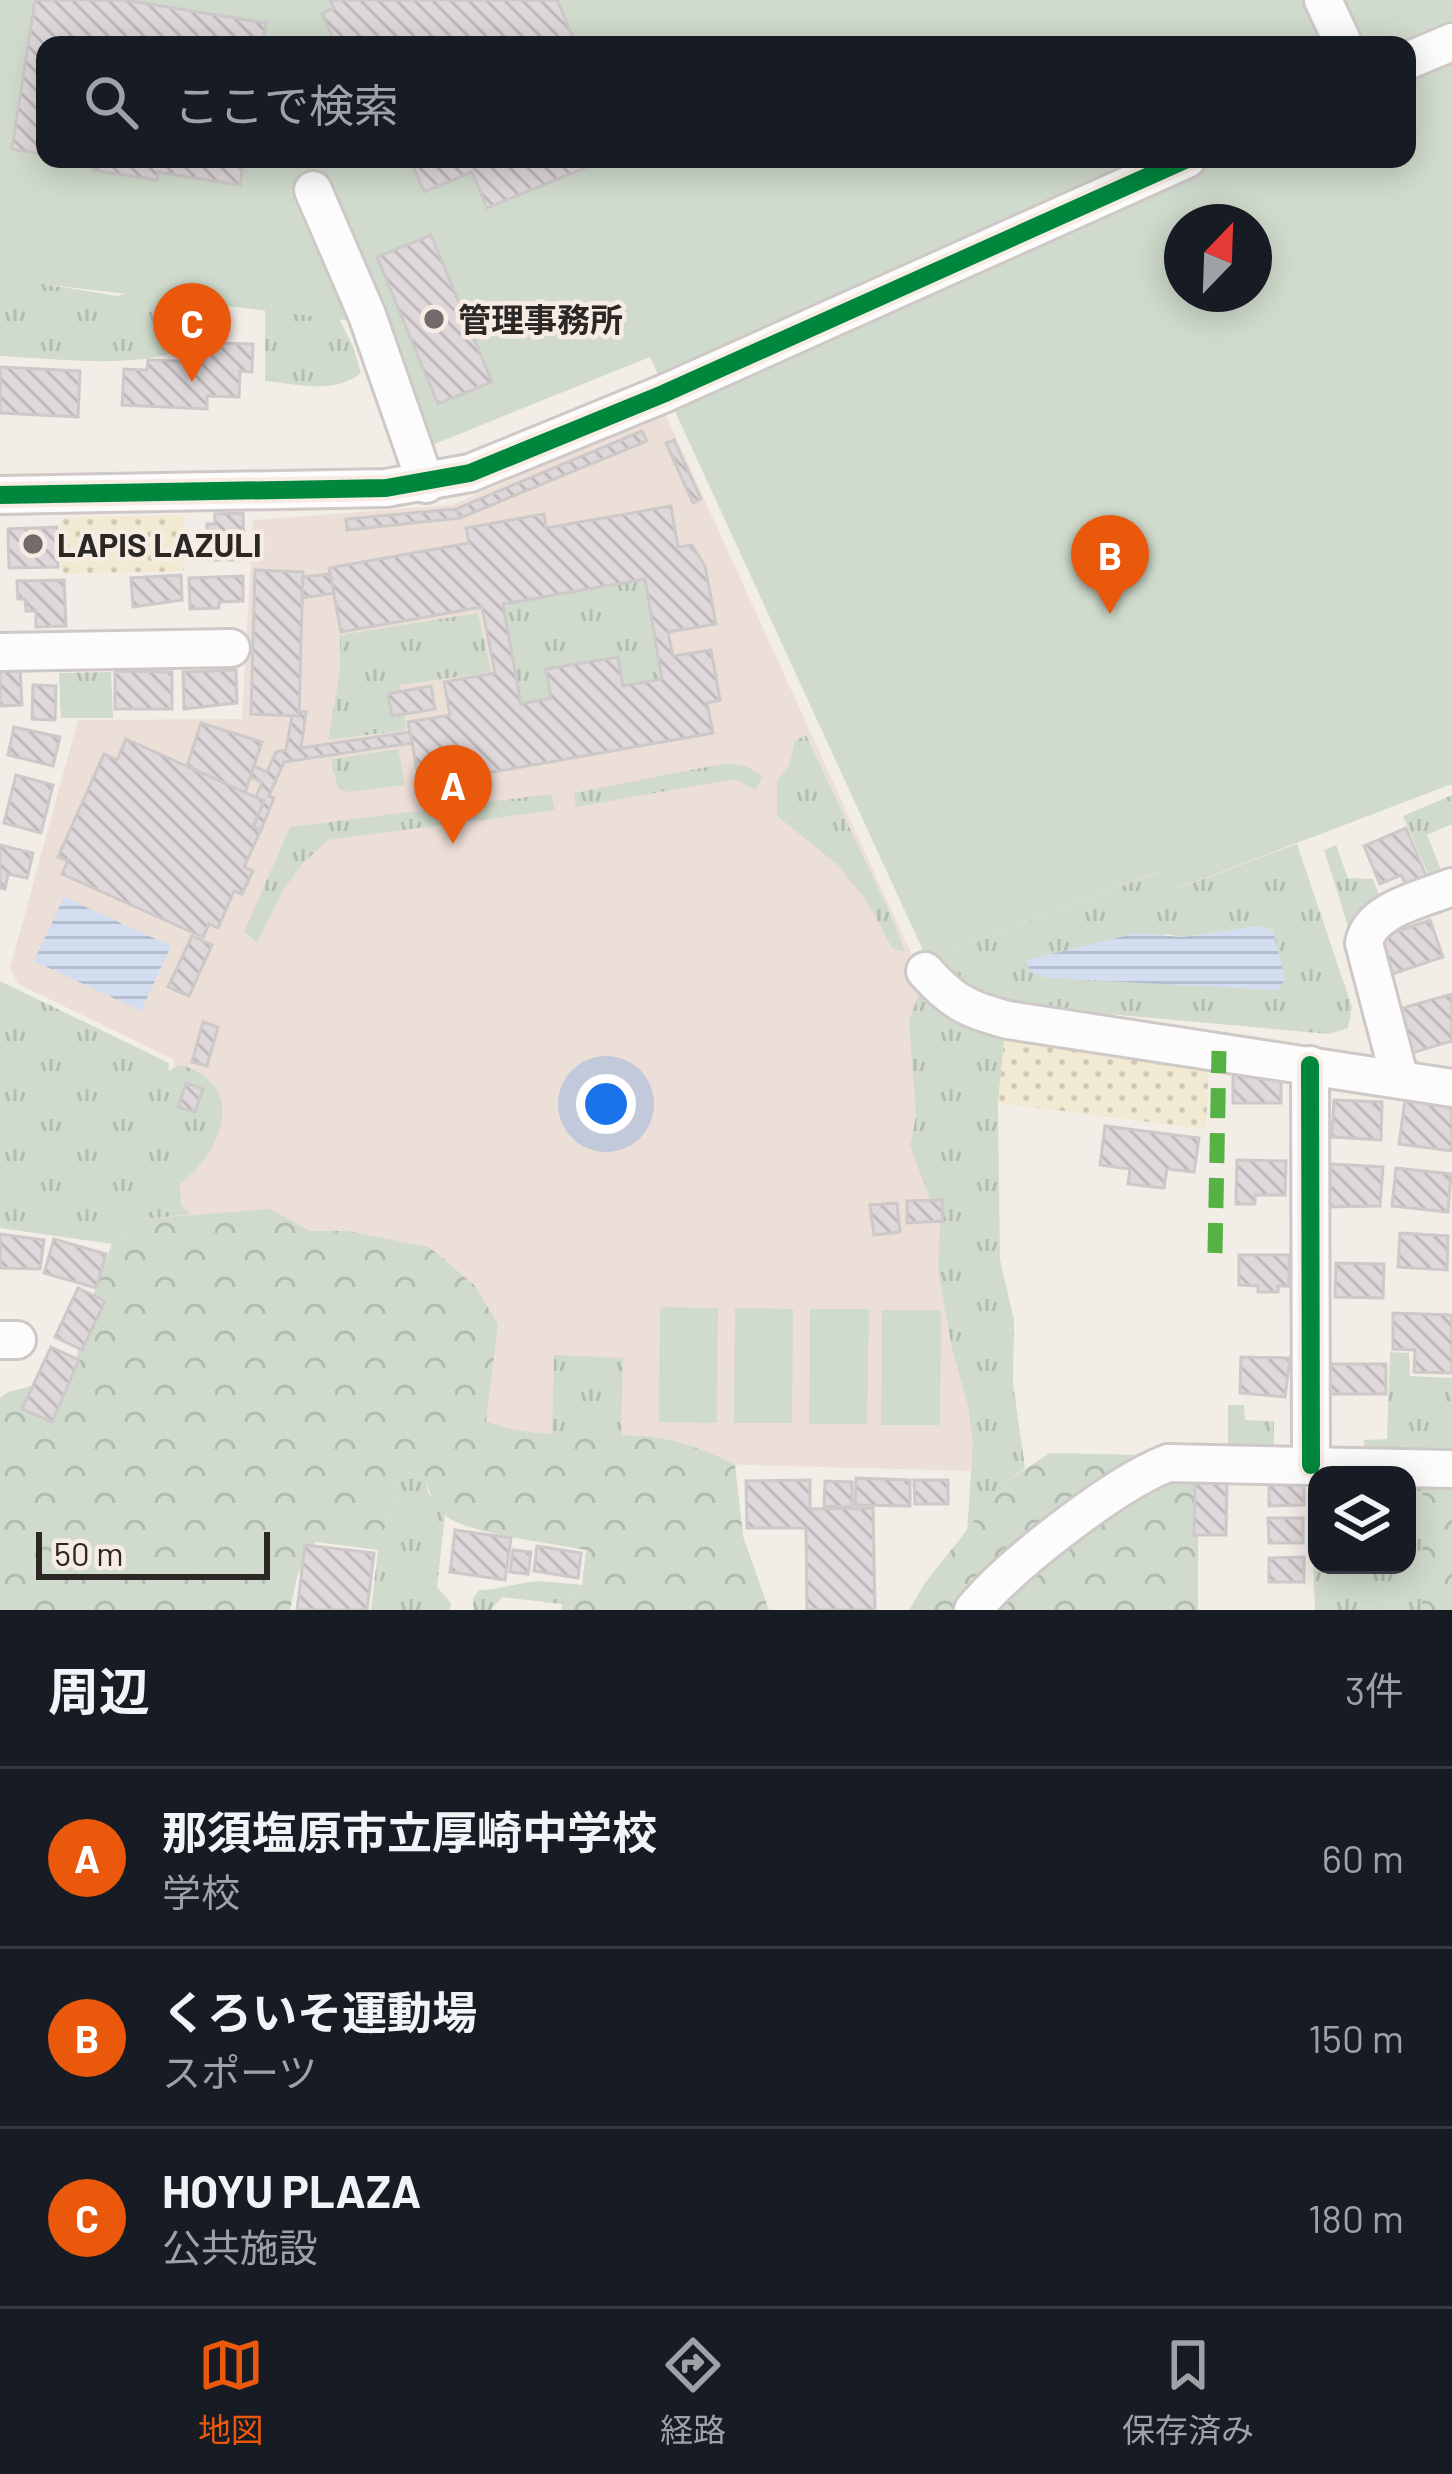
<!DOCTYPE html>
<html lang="ja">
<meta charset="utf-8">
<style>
:root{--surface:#171b24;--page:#20242c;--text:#f1f3f6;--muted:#9ea1a6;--line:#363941;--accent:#ea580c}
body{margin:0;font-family:Barlow,"Noto Sans JP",sans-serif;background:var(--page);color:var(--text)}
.controls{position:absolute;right:36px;bottom:36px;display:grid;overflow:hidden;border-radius:24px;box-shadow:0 6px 30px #0003}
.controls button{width:108px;height:108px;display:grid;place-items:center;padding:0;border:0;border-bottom:3px solid var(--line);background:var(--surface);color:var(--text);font:60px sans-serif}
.compass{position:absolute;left:1164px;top:204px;width:108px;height:108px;border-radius:50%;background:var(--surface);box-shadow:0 6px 30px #0003;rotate:23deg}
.scale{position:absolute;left:36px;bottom:30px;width:234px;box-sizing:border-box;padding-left:12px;border:6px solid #2b2725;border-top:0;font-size:33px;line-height:42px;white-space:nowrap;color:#2b2725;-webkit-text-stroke:9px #f7ece4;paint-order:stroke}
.you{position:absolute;left:606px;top:1104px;width:42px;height:42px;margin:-30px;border:9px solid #fff;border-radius:50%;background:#1a73e8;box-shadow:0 0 0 18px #1a73e833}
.badge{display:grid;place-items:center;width:78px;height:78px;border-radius:50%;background:var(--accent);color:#fff;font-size:39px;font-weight:700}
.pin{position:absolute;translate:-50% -99px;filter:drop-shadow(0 3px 6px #0008)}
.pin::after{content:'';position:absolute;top:63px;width:42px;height:36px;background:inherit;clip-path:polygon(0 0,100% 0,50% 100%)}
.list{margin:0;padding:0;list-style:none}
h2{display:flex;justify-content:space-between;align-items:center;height:156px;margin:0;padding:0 48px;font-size:51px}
h2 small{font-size:39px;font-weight:400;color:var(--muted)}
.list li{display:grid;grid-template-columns:78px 1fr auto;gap:36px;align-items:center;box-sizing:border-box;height:180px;padding:0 48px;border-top:3px solid var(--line)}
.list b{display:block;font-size:45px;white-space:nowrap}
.list p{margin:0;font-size:39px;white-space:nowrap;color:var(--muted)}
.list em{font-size:39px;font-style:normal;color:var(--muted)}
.icon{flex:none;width:66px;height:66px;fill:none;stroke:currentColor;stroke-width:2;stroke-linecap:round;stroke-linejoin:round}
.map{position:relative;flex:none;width:1452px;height:1610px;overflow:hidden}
.search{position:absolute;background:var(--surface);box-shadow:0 6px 30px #0003;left:36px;right:36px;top:36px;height:132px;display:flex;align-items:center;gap:30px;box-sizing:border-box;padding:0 42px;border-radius:24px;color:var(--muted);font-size:45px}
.sheet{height:696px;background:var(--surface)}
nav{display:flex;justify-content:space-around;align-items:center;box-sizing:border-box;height:168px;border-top:3px solid var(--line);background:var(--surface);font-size:33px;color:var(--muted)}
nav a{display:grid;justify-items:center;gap:6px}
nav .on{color:var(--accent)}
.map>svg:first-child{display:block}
.built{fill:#ecdfd7}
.grass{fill:url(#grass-tufts);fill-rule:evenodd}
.forest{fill:url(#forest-crowns)}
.sand{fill:url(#sand-dots)}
.pitch{fill:#d0dbcd;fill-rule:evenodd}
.water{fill:url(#water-rules)}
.building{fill:url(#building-back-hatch);stroke:#cec9c9;stroke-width:3;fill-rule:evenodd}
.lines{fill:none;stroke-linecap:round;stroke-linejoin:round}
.minor-casing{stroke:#cec9c6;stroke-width:42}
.minor{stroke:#fdfcfc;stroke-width:36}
.quiet{stroke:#56b245;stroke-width:15;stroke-dasharray:30 15;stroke-linecap:butt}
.cycleway-casing{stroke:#f7ece4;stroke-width:26}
.cycleway{stroke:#00873e;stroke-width:18}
.poi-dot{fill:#716c69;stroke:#f7ece4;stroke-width:4.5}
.labels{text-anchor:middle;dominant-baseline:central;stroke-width:9;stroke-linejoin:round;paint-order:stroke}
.poi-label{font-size:33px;font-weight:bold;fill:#2b2725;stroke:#f7ece4;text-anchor:start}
</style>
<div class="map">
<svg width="1452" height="1610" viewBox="0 0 1452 1610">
<defs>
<pattern id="grass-tufts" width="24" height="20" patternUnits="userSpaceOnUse" patternTransform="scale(3)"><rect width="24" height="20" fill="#d0dbcd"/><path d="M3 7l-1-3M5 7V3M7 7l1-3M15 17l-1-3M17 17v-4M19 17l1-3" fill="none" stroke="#b3bcb0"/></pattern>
<pattern id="forest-crowns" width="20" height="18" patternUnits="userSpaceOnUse" patternTransform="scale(3)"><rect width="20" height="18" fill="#d0dbcd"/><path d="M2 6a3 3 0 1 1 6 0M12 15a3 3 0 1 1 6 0" fill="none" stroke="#b3bcb0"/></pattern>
<pattern id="sand-dots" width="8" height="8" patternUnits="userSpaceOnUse" patternTransform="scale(3)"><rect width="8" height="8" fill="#f1e9d2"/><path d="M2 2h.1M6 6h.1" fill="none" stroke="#cfc8b4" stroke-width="1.8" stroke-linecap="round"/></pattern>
<pattern id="water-rules" width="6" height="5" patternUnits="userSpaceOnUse" patternTransform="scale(3)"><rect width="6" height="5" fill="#d2def0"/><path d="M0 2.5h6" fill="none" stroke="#b4bece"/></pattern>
<pattern id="building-back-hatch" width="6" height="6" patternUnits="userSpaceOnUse" patternTransform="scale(3)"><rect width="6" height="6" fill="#dfd8da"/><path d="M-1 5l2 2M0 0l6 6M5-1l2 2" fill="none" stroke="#c0b9bb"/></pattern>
</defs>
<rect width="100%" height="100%" fill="#f3ede8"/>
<polygon class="built" points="665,413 922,977 1015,1472 745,1465 453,1437 128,1233 175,1060 18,984 10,968 78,720 242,719 253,520 452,505"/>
<g class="grass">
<path d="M0,277L117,296L160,284L222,303L203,343C142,371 66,359 0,356Z"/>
<path d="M325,291L353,346L361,373C333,395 298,384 265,381V296Z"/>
<polygon points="645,579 662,679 623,686 618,657 547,669 551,698 521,704 503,604"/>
<polygon points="478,613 491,672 400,685 406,730 328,740 340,671 340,635"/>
<polygon points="111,672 113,718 61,718 59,673"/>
<polygon points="806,735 893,920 905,952 892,948 868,903 839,866 777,816 777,781 789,766 795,741"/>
<polygon points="398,749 405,785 348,792 338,789 331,759"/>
<polygon points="727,763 748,767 762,776 756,790 735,779 576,807 574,793"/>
<polygon points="551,794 555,810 328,840 301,865 284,889 257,942 244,932 290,827"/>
<polygon points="1452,795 1452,824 1427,835 1444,877 1434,888 1403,816"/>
<path d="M1297,844L1352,1007L1348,1028L1329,1034L976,1002L927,959L1164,870L1174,890ZM1262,926L1279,990L1101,980L1166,934L1182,937Z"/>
<polygon points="1336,845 1348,878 1373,879 1383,904 1348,926 1324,850"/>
<path d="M0,981L169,1063L168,1071L181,1065C248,1085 223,1151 180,1184L181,1205L190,1214L145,1219L112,1244L0,1228Z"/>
<polygon points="920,992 1005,1030 998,1103 1000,1260 1014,1320 1013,1384 1025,1468 1004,1483 967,1533 973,1442 968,1406 952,1348 938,1271 940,1225 910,1146 916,1116 909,1020"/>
<polygon points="1390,1352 1409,1353 1410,1376 1452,1378 1452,1458 1364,1456 1364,1440 1387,1439"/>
<polygon points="554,1355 623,1358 621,1436 552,1434"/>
<polygon points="1228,1405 1244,1405 1245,1420 1274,1421 1274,1454 1228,1453"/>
<polygon points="407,1472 426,1477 428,1492 445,1516 437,1587 451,1603 450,1610 371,1610 378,1550 401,1476"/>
<polygon points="1310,1477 1317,1477 1317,1565 1407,1565 1407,1479 1423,1480 1422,1610 1315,1610"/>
<path d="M540,1581L582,1585L562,1604L502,1597L491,1610H473V1598L479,1590C500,1590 518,1582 540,1581Z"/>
</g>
<g class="forest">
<path d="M270,1209L310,1231H347L429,1247L474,1285L498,1324L486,1421C548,1446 618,1425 682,1443C700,1448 718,1457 735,1464L743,1536L769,1610H562V1604L582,1585L586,1550C552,1543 475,1535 447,1517C435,1509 428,1491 426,1477L408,1472L401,1476L378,1550L316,1542L298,1573L290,1610H0V1398L8,1392L67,1377L76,1362L81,1328L112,1244L145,1219Z"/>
<polygon points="1050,1453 1194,1456 1198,1469 1198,1610 909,1610 925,1583 1004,1483"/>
<polygon points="1423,1480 1452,1480 1452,1610 1422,1610"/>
</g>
<g class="sand">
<polygon points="183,515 184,571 62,574 61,518"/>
<polygon points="1005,1030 1209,1060 1206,1129 998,1103"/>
</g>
<g class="pitch">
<path d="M0,0H1452V784L1173,890L1163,870L927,959L650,357L432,445L420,434L379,324L0,279ZM45,45H1407V159H45ZM1182,222H1254V294H1182Z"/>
<polygon points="660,1307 718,1308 717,1423 659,1422"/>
<polygon points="735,1308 793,1309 792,1423 734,1423"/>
<polygon points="810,1309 869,1309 867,1424 809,1424"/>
<polygon points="882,1310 941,1310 940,1425 881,1425"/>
</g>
<g class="water">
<polygon points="64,897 171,946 141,1011 34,961"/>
<polygon points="1262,926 1273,931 1285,979 1279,990 1047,978 1030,972 1027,960 1137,933 1182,937"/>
</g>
<g class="building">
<polygon points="35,0 124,0 266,23 262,45 45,45 45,154 12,149"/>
<polygon points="330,0 557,0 576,45 336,45 322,13 334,8"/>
<polygon points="77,159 244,159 240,185 158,172 157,180 93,170 94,162"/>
<polygon points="410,159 582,159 585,168 487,208 472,172 424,192"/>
<polygon points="431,235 492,382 438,404 377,257"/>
<polygon points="214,343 253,344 252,372 240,371 239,397 207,396 207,409 122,405 124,369 147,370 148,360 205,362 206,351 214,351"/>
<polygon points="0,367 80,371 78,417 0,413"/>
<polygon points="642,431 647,441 460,518 456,509"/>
<polygon points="674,440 701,499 693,503 666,443"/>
<path d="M671,506L678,547L692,545L705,566L716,624L668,632L673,656L711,650L720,700L707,703L713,733L420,785L408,722L450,715L444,682L495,673L482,607L341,632L329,568L469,543L466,528L544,514L546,528ZM645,579L662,679L623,686L618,657L546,669L551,698L521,704L503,604Z"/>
<polygon points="456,509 460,518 347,530 346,519"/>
<polygon points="243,513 244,560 208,560 207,524 215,524 215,514"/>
<polygon points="57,527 58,567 9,568 8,529"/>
<polygon points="255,570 303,572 299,716 251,714"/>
<polygon points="330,574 334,593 302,598 303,577"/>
<polygon points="181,575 182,600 133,607 131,578"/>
<polygon points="243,576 243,601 219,602 219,608 190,609 189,578"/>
<polygon points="64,580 66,626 36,627 36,611 26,611 25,599 18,599 17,581"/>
<polygon points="20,668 22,705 0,706 0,669"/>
<polygon points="236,670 237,703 184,709 183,672"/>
<polygon points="115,671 172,672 172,709 115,709"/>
<polygon points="33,685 56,686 55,720 32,719"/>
<polygon points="431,686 435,709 392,716 388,694"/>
<polygon points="299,711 306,712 301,748 410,732 412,743 284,762 269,796 274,798 261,830 253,827 264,801 256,797 262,782 250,777 254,766 267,772 276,752 286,750 292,716 299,716"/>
<polygon points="201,723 262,742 245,793 187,766"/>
<polygon points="14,727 60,737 53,766 8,755"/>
<polygon points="126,739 264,801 253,827 261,830 244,867 253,871 242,894 234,891 218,928 209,924 203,937 62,874 68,861 58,857 104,754 117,760"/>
<polygon points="16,775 53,785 41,833 4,823"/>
<polygon points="1406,828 1427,878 1407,887 1401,875 1380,884 1364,846"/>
<polygon points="0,845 33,853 27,878 8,874 5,889 0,888"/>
<polygon points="1430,920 1443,957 1389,975 1376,939"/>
<polygon points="192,936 212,945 189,996 168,987"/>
<polygon points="1452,994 1452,1041 1405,1055 1392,1011"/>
<polygon points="203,1022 218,1027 207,1066 192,1062"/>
<polygon points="1281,1070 1281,1103 1233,1103 1233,1071"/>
<polygon points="186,1083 203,1089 195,1112 178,1107"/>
<polygon points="1334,1100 1382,1102 1381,1140 1332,1137"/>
<polygon points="1405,1100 1452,1106 1452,1151 1399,1144"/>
<polygon points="1105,1126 1199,1138 1194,1172 1167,1169 1164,1188 1128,1184 1130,1169 1100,1165"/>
<polygon points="1237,1160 1286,1161 1285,1195 1255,1195 1255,1204 1236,1204"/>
<polygon points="1331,1164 1383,1167 1380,1206 1328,1207"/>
<polygon points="1396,1168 1451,1174 1448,1212 1392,1206"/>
<polygon points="942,1200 943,1221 907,1223 907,1201"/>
<polygon points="897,1203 900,1232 874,1235 870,1205"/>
<polygon points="1400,1233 1448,1236 1447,1270 1398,1267"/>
<polygon points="0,1234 44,1240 40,1269 0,1268"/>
<polygon points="54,1239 106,1254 96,1288 44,1273"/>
<polygon points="1239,1255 1289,1255 1289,1286 1278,1286 1278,1292 1258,1292 1258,1286 1239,1285"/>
<polygon points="1336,1263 1384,1264 1383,1298 1335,1297"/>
<polygon points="78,1288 105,1301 82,1350 55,1337"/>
<polygon points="1393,1313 1452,1315 1452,1373 1414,1372 1415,1350 1393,1349"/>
<polygon points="51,1347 79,1360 52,1422 22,1409"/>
<polygon points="1241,1357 1290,1358 1285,1397 1240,1393"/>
<rect x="1330" y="1364" width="56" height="30"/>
<polygon points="856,1478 910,1480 910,1506 855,1505"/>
<polygon points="810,1480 810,1509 873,1508 875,1610 807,1610 806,1528 747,1528 746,1481"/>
<polygon points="914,1480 948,1480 948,1504 915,1504"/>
<polygon points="1304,1480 1304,1505 1269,1506 1269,1481"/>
<polygon points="825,1481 852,1482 852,1507 824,1506"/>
<polygon points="1195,1482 1227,1482 1226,1535 1194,1535"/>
<polygon points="1268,1518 1303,1518 1303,1543 1269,1543"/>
<polygon points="455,1530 511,1538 505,1580 450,1572"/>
<polygon points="305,1545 374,1553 367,1610 297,1610"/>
<polygon points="537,1546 581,1553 578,1578 534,1571"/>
<polygon points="513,1550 531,1552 528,1574 510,1572"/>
<polygon points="1304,1557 1304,1582 1269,1582 1269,1558"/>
</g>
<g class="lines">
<defs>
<g id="minor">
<polyline points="1323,0 1344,45"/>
<polyline points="1407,61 1452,42"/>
<polyline points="313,190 367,315 426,484"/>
<polyline points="0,495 386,488 470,473 663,394 1187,159"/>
<polyline points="0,652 231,648"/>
<path d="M925,971C952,1002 969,1010 1008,1020L1452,1088"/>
<polyline points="1310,1065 1311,1465"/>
<path d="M1400,1080L1364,943C1370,909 1423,899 1452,887"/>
<polyline points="0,1340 17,1340"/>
<path d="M973,1610C1010,1565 1114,1484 1168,1463L1452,1469"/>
</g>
</defs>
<use href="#minor" class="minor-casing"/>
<use href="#minor" class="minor"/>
<polyline class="quiet" points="1215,1253 1219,1051"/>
<defs>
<g id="cycleway">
<polyline points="0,495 386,488 470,473 663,394 1187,159"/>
<polyline points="1310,1065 1311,1465"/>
</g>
</defs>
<use href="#cycleway" class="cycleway-casing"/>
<use href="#cycleway" class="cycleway"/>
</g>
<g class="poi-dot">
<circle cx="434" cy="319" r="12"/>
<circle cx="33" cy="544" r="12"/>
</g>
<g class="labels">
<g class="poi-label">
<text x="458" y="319">管理事務所</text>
<text x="57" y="544">LAPIS LAZULI</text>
</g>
</g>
</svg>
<div class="controls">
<button><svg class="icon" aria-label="layers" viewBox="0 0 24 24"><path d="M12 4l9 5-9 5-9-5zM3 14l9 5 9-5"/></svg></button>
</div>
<svg class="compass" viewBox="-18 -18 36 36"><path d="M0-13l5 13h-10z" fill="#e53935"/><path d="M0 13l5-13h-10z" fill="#9ea1a6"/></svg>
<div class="scale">50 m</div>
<div class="you"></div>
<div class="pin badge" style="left:453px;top:844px">A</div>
<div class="pin badge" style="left:1110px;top:614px">B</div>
<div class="pin badge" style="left:192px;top:382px">C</div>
<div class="search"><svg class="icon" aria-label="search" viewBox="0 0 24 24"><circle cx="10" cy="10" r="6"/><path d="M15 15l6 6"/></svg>ここで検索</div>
</div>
<section class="sheet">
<h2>周辺<small>3件</small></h2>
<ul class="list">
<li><span class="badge">A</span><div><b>那須塩原市立厚崎中学校</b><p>学校</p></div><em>60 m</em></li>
<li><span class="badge">B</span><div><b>くろいそ運動場</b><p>スポーツ</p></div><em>150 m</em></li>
<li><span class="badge">C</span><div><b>HOYU PLAZA</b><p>公共施設</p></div><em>180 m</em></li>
</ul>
</section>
<nav>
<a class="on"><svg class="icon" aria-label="map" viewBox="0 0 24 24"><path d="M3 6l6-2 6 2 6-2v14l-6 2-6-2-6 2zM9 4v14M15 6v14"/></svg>地図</a>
<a><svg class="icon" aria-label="directions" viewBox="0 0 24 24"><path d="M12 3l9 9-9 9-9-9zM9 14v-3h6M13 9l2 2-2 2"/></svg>経路</a>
<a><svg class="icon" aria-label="saved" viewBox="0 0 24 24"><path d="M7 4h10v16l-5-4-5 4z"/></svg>保存済み</a>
</nav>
